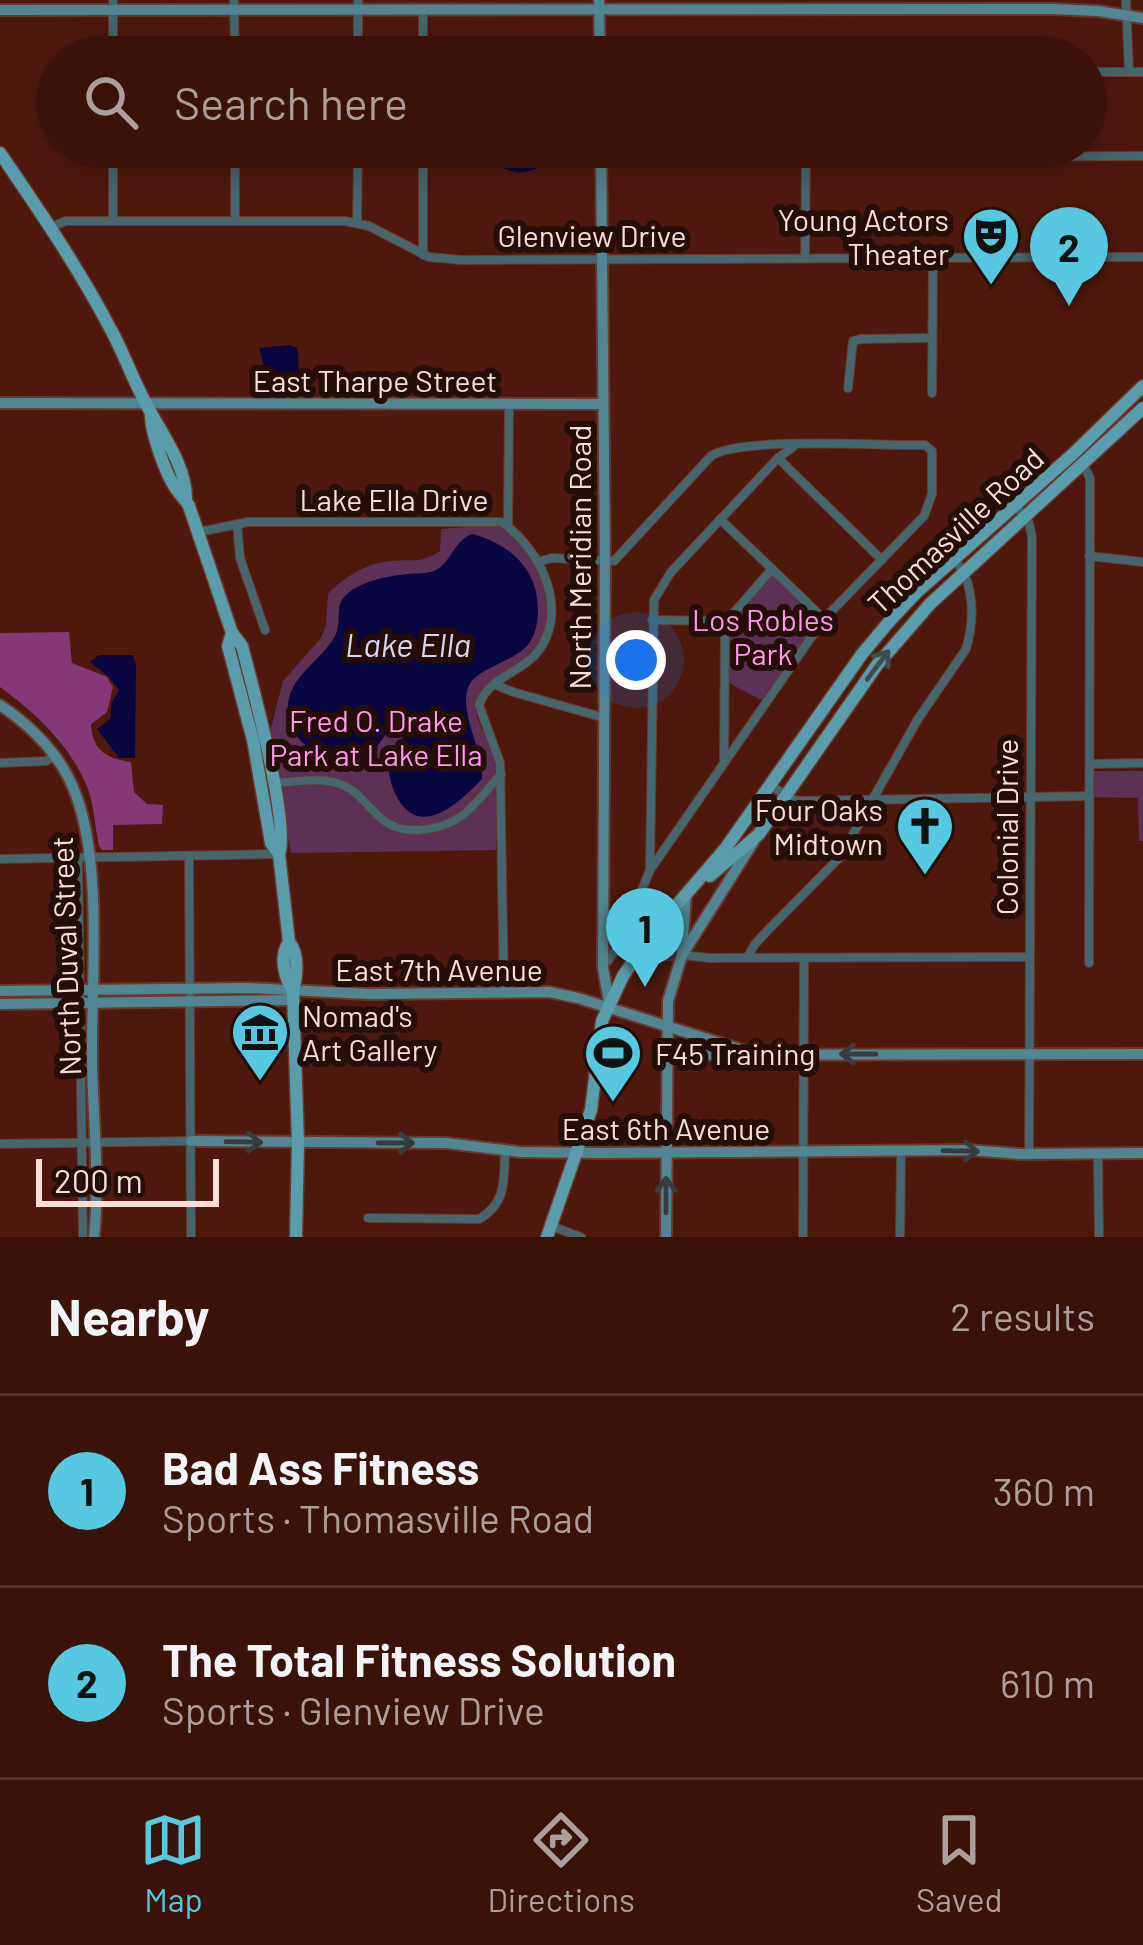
<!DOCTYPE html>
<meta charset="utf-8">
<style>
:root{--surface:#3b1209;--page:#462017;--text:#f1f3f6;--muted:#ac9e9c;--line:#54322a;--accent:#56c9e1}
body{margin:0;font-family:Barlow,sans-serif;background:var(--page);color:var(--text)}
.scale{position:absolute;left:36px;bottom:30px;width:183px;box-sizing:border-box;padding-left:12px;border:6px solid #faddd5;border-top:0;font-size:33px;line-height:42px;white-space:nowrap;color:#faddd5;-webkit-text-stroke:9px #250d08;paint-order:stroke}
.you{position:absolute;left:636px;top:660px;width:42px;height:42px;margin:-30px;border:9px solid #fff;border-radius:50%;background:#1a73e8;box-shadow:0 0 0 18px #1a73e833}
.badge{display:grid;place-items:center;width:78px;height:78px;border-radius:50%;background:var(--accent);color:#111;font-size:39px;font-weight:700}
.pin{position:absolute;translate:-50% -99px;filter:drop-shadow(0 3px 6px #0008)}
.pin::after{content:'';position:absolute;top:63px;width:42px;height:36px;background:inherit;clip-path:polygon(0 0,100% 0,50% 100%)}
.list{margin:0;padding:0;list-style:none}
h2{display:flex;justify-content:space-between;align-items:center;height:156px;margin:0;padding:0 48px;font-size:51px}
h2 small{font-size:39px;font-weight:400;color:var(--muted)}
.list li{display:grid;grid-template-columns:78px 1fr auto;gap:36px;align-items:center;box-sizing:border-box;height:192px;padding:0 48px;border-top:3px solid var(--line)}
.list b{display:block;font-size:45px;white-space:nowrap}
.list p{margin:0;font-size:39px;white-space:nowrap;color:var(--muted)}
.list em{font-size:39px;font-style:normal;color:var(--muted)}
.icon{flex:none;width:66px;height:66px;fill:none;stroke:currentColor;stroke-width:2;stroke-linecap:round;stroke-linejoin:round}
.map{position:relative;flex:none;width:1143px;height:1237px;overflow:hidden}
.search{position:absolute;background:var(--surface);box-shadow:0 6px 30px #0003;left:36px;right:36px;top:36px;height:132px;display:flex;align-items:center;gap:30px;box-sizing:border-box;padding:0 42px;border-radius:66px;color:var(--muted);font-size:45px}
.sheet{height:540px;background:var(--surface)}
nav{display:flex;justify-content:space-around;align-items:center;box-sizing:border-box;height:168px;border-top:3px solid var(--line);background:var(--surface);font-size:33px;color:var(--muted)}
nav a{display:grid;justify-items:center;gap:6px}
nav .on{color:var(--accent)}
.map>svg:first-child{display:block}
.green{fill:#5d3155}
.forest{fill:#843878}
.water{fill:#0a0642}
.lines{fill:none;stroke-linecap:round;stroke-linejoin:round}
.street-casing{stroke:#6a382c;stroke-width:10}
.secondary-casing{stroke:#6a382c;stroke-width:14}
.primary-casing{stroke:#6a382c;stroke-width:15}
.street{stroke:#46666d;stroke-width:8}
.secondary{stroke:#518591;stroke-width:10}
.primary{stroke:#599dac;stroke-width:12}
.oneway{stroke:#3c4e52}
.oneway2{stroke:#373d3f}
.labels{text-anchor:middle;dominant-baseline:central;stroke-width:12;stroke-linejoin:round;paint-order:stroke}
.poi-label{font-size:30px;fill:#faddd5;stroke:#250d08;text-anchor:end}
.street-label{font-size:30px;fill:#faddd5;stroke:#250d08}
.park-label{font-size:30px;fill:#ff97ed;stroke:#250d08}
.water-label{font-size:33px;font-style:italic;fill:#d2d8f0;stroke:#250d08}
</style>
<div class="map">
<svg width="1143" height="1237" viewBox="0 0 1143 1237">
<rect width="100%" height="100%" fill="#4f180c"/>
<g class="green">
<path d="M492,525C534,534 562,604 540,641C526,666 479,678 476,704C474,723 491,740 495,757C503,785 497,821 496,850L291,853L270,732L283,681L321,638L326,625L328,594C344,577 367,563 391,561C414,558 419,565 440,551L441,529Z"/>
<polygon points="772,575 819,618 820,622 763,701 727,682 726,633 730,619 764,580"/>
<polygon points="1092,771 1143,771 1143,841 1139,841 1138,798 1092,797"/>
<polygon points="681,917 683,918 673,961 638,962 665,931 677,927"/>
</g>
<path class="forest" d="M69,632L72,663L107,677L113,687L107,712L91,724C92,750 107,759 131,762L134,792L147,804L163,805L162,824L113,825V850H102L99,846C95,828 94,806 88,789C71,746 36,713 0,687V633Z"/>
<g class="water">
<path d="M486,147H556C544,180 497,181 486,147Z"/>
<polygon points="289,345 297,348 298,352 299,380 296,392 271,392 259,348"/>
<path d="M472,534C511,544 539,571 538,611C538,624 535,636 527,646C511,663 474,669 468,688C459,714 484,751 482,779C461,801 420,841 397,797C391,786 387,773 390,760C394,743 408,735 415,720L413,716C383,714 379,771 343,766C330,764 313,752 303,743C294,735 289,724 288,711C286,677 320,663 335,636C343,621 333,606 347,594C362,581 387,576 407,574C415,573 427,574 434,571C451,564 453,541 472,534Z"/>
<polygon points="99,655 133,655 136,665 135,758 119,758 97,729 110,719 112,702 119,690 109,677 90,662"/>
</g>
<g class="lines">
<defs>
<g id="street">
<polyline points="234,0 235,57"/>
<polyline points="358,0 358,57"/>
<polyline points="1126,0 1129,72"/>
<polyline points="423,9 423,57"/>
<polyline points="113,57 113,0"/>
<polyline points="1086,72 1143,72"/>
<polyline points="113,147 113,221"/>
<polyline points="235,147 235,221"/>
<polyline points="423,147 423,255"/>
<polyline points="806,157 1143,156"/>
<polyline points="357,223 358,147"/>
<polyline points="51,227 66,221 345,221 369,226 429,257 461,260 1143,257"/>
<polyline points="805,258 806,147"/>
<polyline points="848,388 853,341 861,339 932,338"/>
<polyline points="932,393 933,258"/>
<polyline points="778,458 882,560"/>
<polyline points="1083,464 1090,478 1089,963"/>
<polyline points="1015,505 1029,523 1032,537 1029,1154"/>
<polyline points="720,519 824,619"/>
<polyline points="237,524 240,558 265,630"/>
<polyline points="508,525 509,403"/>
<path d="M199,532L248,522H501C541,548 572,614 535,655C517,674 487,679 479,705L500,763L504,992"/>
<polyline points="1089,556 1143,562"/>
<path d="M538,562L552,558L614,561L711,456C740,437 874,445 915,445H925L932,451V494L924,516L824,619L650,870L620,943L608,961L603,962"/>
<polyline points="652,620 726,621"/>
<polyline points="494,684 513,692 605,718"/>
<polyline points="0,763 46,761 55,755"/>
<polyline points="724,763 725,623 772,569"/>
<polyline points="1090,764 1143,763"/>
<path d="M275,783C295,782 321,777 340,784C358,790 369,809 383,820C395,829 405,830 419,830C463,827 474,804 501,774"/>
<polyline points="771,786 794,800 801,801 1089,796"/>
<polyline points="189,856 191,1237"/>
<polyline points="78,858 83,1237"/>
<polyline points="0,859 277,854"/>
<polyline points="650,869 654,600 671,572 778,458 793,447"/>
<polyline points="604,914 631,916"/>
<polyline points="682,955 710,958 1029,957"/>
<path d="M747,958L755,944L770,928L840,857L918,719L966,649C975,619 975,581 953,558"/>
<polyline points="0,1144 190,1141"/>
<polyline points="1098,1154 1099,1237"/>
<path d="M368,1218L479,1219C507,1203 504,1179 505,1150"/>
<polyline points="551,1226 581,1237"/>
<polyline points="803,1237 804,958"/>
<polyline points="900,1237 901,1151"/>
</g>
<g id="secondary">
<polyline points="599,0 600,57"/>
<polyline points="0,10 1054,9 1098,11 1143,18"/>
<polyline points="601,147 605,561 603,968 610,1008"/>
<polyline points="0,403 602,404"/>
<path d="M0,705C34,728 62,756 76,795C103,868 91,982 92,1061C93,1119 100,1180 94,1237"/>
<polyline points="682,951 686,896"/>
<polyline points="0,991 247,988 370,994 549,992 578,998 752,1053"/>
<polyline points="0,1004 293,1000"/>
<polyline points="666,1055 1143,1054"/>
<polyline points="191,1141 446,1143 520,1152 599,1153 968,1150 1020,1154 1143,1153"/>
<polyline points="666,1237 668,1001 682,955 754,841"/>
</g>
<g id="primary">
<path d="M0,153C39,210 78,267 110,328C125,355 135,386 151,413C165,438 186,468 186,498"/>
<path d="M151,413C150,430 166,476 177,490C181,496 186,500 189,506L232,633L242,646C252,684 290,823 279,854L289,942C300,955 297,975 293,991L298,1143L296,1237"/>
<polyline points="232,633 228,646 253,740 271,843 279,854"/>
<polyline points="710,876 759,834 877,665 930,604 1143,408"/>
<path d="M289,942C279,956 284,976 293,991"/>
<polyline points="547,1237 591,1110 602,1021 623,976 651,935 725,849 862,654 888,623 917,592 1073,454 1143,386"/>
</g>
</defs>
<use href="#street" class="street-casing"/>
<use href="#secondary" class="secondary-casing"/>
<use href="#primary" class="primary-casing"/>
<use href="#street" class="street"/>
<use href="#secondary" class="secondary"/>
<use href="#primary" class="primary"/>
</g>
<defs><path id="oneway-shaft" d="M-6 0H5M1.5-3L5.5 0L1.5 3" fill="none" stroke-width="1.6" stroke-linecap="round" stroke-linejoin="round" transform="scale(3)"/></defs>
<use class="oneway" href="#oneway-shaft" transform="translate(878 665) rotate(-53)"/>
<g class="oneway2">
<use href="#oneway-shaft" transform="translate(858 1054) rotate(180)"/>
<use href="#oneway-shaft" transform="translate(244 1142) rotate(1)"/>
<use href="#oneway-shaft" transform="translate(396 1143)"/>
<use href="#oneway-shaft" transform="translate(961 1151) rotate(1)"/>
<use href="#oneway-shaft" transform="translate(666 1195) rotate(-90)"/>
</g>
<defs>
<symbol id="theatre-pin" viewBox="-11 -11 22 30"><path d="M0 17L-7.5 6A9.5 9.5 0 1 1 7.5 6Z" fill="#56c9e1" stroke="#250d08"/><path d="M-5-5.5Q0-4 5-5.5V0Q5 5 0 6Q-5 5-5 0ZM-3.3-2.5H-1v1.5H-3.3ZM1-2.5H3.3v1.5H1ZM-2.8 1Q0 5.5 2.8 1Z" fill="#111"/></symbol>
<symbol id="church-pin" viewBox="-11 -11 22 30"><path d="M0 17L-7.5 6A9.5 9.5 0 1 1 7.5 6Z" fill="#56c9e1" stroke="#250d08"/><path d="M-1.2-6h2.4v3.5h3.3v2.4h-3.3V6h-2.4V-.1h-3.3v-2.4h3.3Z" fill="#111"/></symbol>
<symbol id="museum-pin" viewBox="-11 -11 22 30"><path d="M0 17L-7.5 6A9.5 9.5 0 1 1 7.5 6Z" fill="#56c9e1" stroke="#250d08"/><path d="M0-6L6-3V-2H-6V-3ZM-5-1h2V3h-2ZM-1-1h2V3h-2ZM3-1h2V3H3ZM-6 4H6V6H-6Z" fill="#111"/></symbol>
<symbol id="stadium-pin" viewBox="-11 -11 22 30"><path d="M0 17L-7.5 6A9.5 9.5 0 1 1 7.5 6Z" fill="#56c9e1" stroke="#250d08"/><path d="M0-5a6.5 5 0 1 0 0 10a6.5 5 0 1 0 0-10ZM-3.5-1.8h7v3.6h-7Z" fill="#111"/></symbol>
</defs>
<g fill-rule="evenodd">
<use href="#theatre-pin" x="958" y="203" width="66" height="90"/>
<use href="#church-pin" x="892" y="793" width="66" height="90"/>
<use href="#museum-pin" x="227" y="999" width="66" height="90"/>
<use href="#stadium-pin" x="580" y="1020" width="66" height="90"/>
</g>
<g class="labels">
<g class="poi-label">
<text x="949" y="219">Young Actors<tspan x="949" dy="34">Theater</tspan></text>
<text x="883" y="809">Four Oaks<tspan x="883" dy="34">Midtown</tspan></text>
<text x="302" y="1015" text-anchor="start">Nomad's<tspan x="302" dy="34">Art Gallery</tspan></text>
<text x="655" y="1053" text-anchor="start">F45 Training</text>
</g>
<g class="street-label">
<text x="592" y="235">Glenview Drive</text>
<text x="375" y="380">East Tharpe Street</text>
<text x="394" y="499">Lake Ella Drive</text>
<text transform="translate(955 530) rotate(-43)">Thomasville Road</text>
<text transform="translate(579 557) rotate(-90)">North Meridian Road</text>
<text transform="translate(1006 827) rotate(-90)">Colonial Drive</text>
<text transform="translate(65 956) rotate(-92)">North Duval Street</text>
<text x="439" y="969">East 7th Avenue</text>
<text x="666" y="1128">East 6th Avenue</text>
</g>
<g class="park-label">
<text x="763" y="619">Los Robles<tspan x="763" dy="34">Park</tspan></text>
<text x="376" y="720">Fred O. Drake<tspan x="376" dy="34">Park at Lake Ella</tspan></text>
</g>
<g class="water-label">
<text x="408" y="644">Lake Ella</text>
</g>
</g>
</svg>
<div class="scale">200 m</div>
<div class="you"></div>
<div class="pin badge" style="left:645px;top:987px">1</div>
<div class="pin badge" style="left:1069px;top:306px">2</div>
<div class="search"><svg class="icon" aria-label="search" viewBox="0 0 24 24"><circle cx="10" cy="10" r="6"/><path d="M15 15l6 6"/></svg>Search here</div>
</div>
<section class="sheet">
<h2>Nearby<small>2 results</small></h2>
<ul class="list">
<li><span class="badge">1</span><div><b>Bad Ass Fitness</b><p>Sports · Thomasville Road</p></div><em>360 m</em></li>
<li><span class="badge">2</span><div><b>The Total Fitness Solution</b><p>Sports · Glenview Drive</p></div><em>610 m</em></li>
</ul>
</section>
<nav>
<a class="on"><svg class="icon" aria-label="map" viewBox="0 0 24 24"><path d="M3 6l6-2 6 2 6-2v14l-6 2-6-2-6 2zM9 4v14M15 6v14"/></svg>Map</a>
<a><svg class="icon" aria-label="directions" viewBox="0 0 24 24"><path d="M12 3l9 9-9 9-9-9zM9 14v-3h6M13 9l2 2-2 2"/></svg>Directions</a>
<a><svg class="icon" aria-label="saved" viewBox="0 0 24 24"><path d="M7 4h10v16l-5-4-5 4z"/></svg>Saved</a>
</nav>
